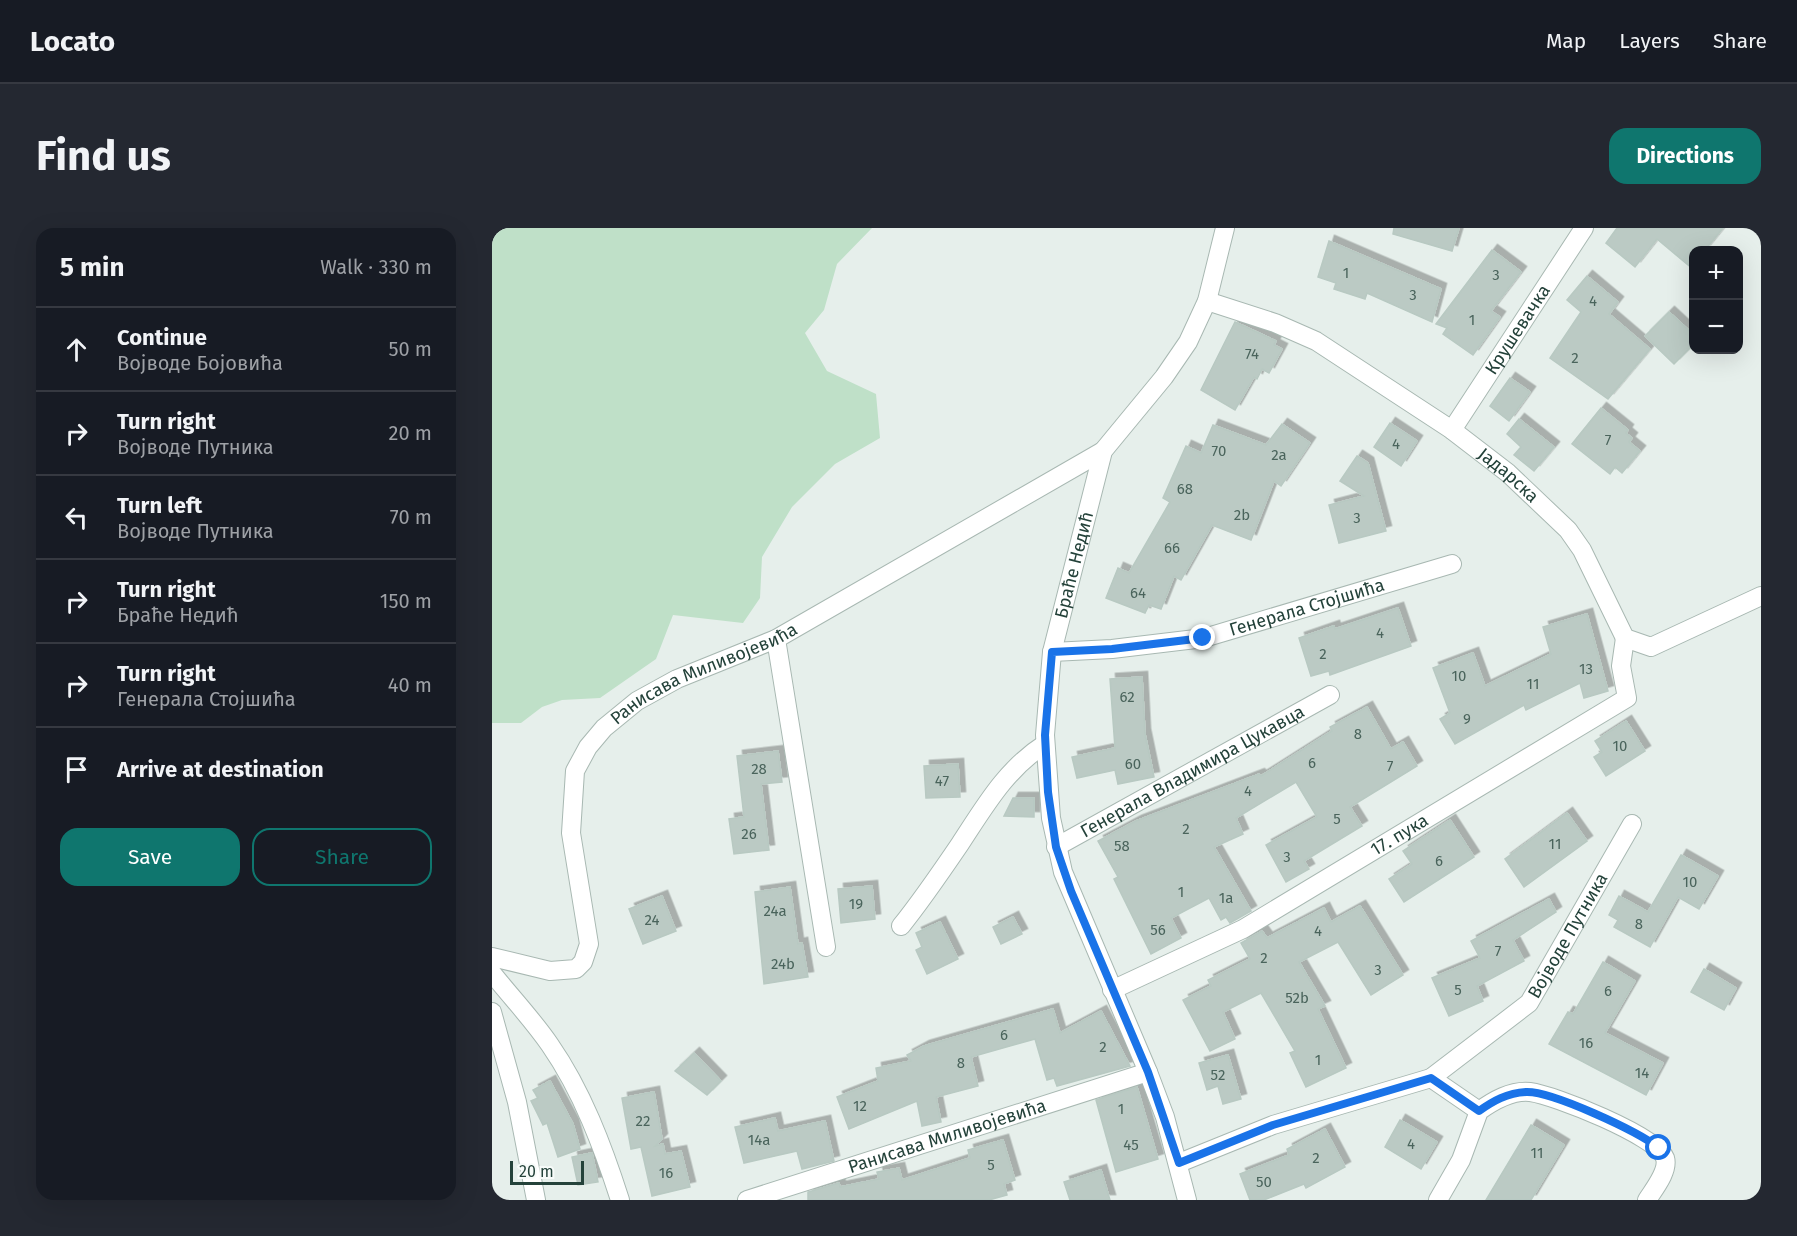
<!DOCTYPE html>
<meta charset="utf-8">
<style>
:root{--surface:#171b24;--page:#242831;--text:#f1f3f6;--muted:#9ea1a6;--line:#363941;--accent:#0f766e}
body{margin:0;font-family:"Fira Sans",sans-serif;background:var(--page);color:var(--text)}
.controls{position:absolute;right:18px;top:18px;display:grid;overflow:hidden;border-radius:12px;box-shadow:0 6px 24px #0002}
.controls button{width:54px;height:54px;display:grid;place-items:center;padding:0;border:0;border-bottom:2px solid var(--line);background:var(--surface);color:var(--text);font:30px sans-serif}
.scale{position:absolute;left:18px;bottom:15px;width:74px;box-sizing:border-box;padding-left:6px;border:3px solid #24423a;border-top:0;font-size:16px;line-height:21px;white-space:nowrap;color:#24423a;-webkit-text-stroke:4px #f7fbf9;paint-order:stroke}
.stop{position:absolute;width:18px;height:18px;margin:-14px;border:4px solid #1a73e8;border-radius:50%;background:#fff}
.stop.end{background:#1a73e8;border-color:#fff;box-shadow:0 2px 6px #0008}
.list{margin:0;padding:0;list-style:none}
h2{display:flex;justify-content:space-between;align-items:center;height:78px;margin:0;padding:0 24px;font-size:26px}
h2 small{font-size:20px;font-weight:400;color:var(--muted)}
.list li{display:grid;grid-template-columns:39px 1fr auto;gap:18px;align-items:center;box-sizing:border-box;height:84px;padding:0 24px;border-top:2px solid var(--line)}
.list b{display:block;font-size:22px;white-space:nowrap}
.list p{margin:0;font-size:20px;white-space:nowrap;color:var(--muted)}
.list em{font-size:20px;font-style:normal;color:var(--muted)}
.actions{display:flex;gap:12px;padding:18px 24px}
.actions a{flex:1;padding:14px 0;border:2px solid var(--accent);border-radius:18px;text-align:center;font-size:21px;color:var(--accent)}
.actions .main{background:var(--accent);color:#fff}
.icon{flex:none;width:33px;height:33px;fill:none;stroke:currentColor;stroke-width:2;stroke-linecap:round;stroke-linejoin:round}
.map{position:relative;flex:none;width:1269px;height:972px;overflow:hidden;border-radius:18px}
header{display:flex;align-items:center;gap:36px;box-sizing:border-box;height:84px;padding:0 30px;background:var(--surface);border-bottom:2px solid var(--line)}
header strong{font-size:28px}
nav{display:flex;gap:33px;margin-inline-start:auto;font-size:21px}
.intro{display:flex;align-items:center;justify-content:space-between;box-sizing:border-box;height:144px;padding:0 36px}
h1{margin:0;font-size:42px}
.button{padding:15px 27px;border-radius:18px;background:var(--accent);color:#fff;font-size:21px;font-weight:700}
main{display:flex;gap:36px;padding:0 36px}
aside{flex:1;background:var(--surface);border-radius:18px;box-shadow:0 6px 24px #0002}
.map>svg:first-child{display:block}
.green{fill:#bfe0c8}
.building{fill:#bbcac4;stroke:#b8c9c2;stroke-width:1.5;filter:url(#shadow)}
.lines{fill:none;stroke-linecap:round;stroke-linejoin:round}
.minor-casing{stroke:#a8b8b2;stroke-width:20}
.minor{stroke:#fff;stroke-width:18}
.route{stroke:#1a73e8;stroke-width:8}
.labels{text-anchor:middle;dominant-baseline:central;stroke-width:6;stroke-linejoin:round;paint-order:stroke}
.number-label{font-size:15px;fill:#4a645c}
.street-label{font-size:18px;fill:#24423a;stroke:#f7fbf9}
</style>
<header>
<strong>Locato</strong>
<nav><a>Map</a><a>Layers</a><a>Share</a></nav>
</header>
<div class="intro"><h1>Find us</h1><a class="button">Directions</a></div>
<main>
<aside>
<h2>5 min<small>Walk · 330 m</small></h2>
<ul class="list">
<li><svg class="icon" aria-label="ahead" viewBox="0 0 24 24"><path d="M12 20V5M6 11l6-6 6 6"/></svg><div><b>Continue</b><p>Војводе Бојовића</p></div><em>50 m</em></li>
<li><svg class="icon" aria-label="right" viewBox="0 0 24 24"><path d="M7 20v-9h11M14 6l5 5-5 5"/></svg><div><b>Turn right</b><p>Војводе Путника</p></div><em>20 m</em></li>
<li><svg class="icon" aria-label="left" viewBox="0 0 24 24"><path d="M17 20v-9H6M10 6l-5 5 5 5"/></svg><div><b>Turn left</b><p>Војводе Путника</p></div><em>70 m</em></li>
<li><svg class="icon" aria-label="right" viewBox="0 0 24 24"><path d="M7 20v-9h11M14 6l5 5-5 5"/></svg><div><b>Turn right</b><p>Браће Недић</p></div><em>150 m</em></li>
<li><svg class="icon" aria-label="right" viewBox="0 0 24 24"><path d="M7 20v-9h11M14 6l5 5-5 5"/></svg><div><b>Turn right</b><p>Генерала Стојшића</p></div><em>40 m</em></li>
<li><svg class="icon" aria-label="arrive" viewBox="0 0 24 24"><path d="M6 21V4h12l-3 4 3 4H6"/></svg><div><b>Arrive at destination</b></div></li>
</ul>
<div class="actions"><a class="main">Save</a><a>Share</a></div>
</aside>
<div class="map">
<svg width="1269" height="972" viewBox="0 0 1269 972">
<defs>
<filter id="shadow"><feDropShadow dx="5.5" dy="-5.5" stdDeviation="0" flood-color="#0004"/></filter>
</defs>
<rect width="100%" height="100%" fill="#e6efeb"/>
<polygon class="green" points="0,0 380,0 345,36 332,82 313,105 335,143 384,166 388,210 343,236 300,279 270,329 268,370 251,395 181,387 164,431 108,470 70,472 50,479 29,495 0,495"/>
<g class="building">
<polygon points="902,0 967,0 960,23 901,6"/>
<polygon points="1125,0 1231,0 1213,22 1202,22 1202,42 1165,11 1143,39 1114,15"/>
<polygon points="837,13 949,61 940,94 875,65 873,71 842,61 844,55 826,49"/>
<polygon points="1000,22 1029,44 999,83 1008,89 981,127 951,106 955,100 944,96"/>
<polygon points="1095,48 1126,74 1117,86 1158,121 1116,171 1058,130 1089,84 1075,72"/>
<polygon points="1177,84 1202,107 1202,116 1182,136 1153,108"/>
<polygon points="743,94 784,113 782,117 790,121 777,145 770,141 765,151 762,149 743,182 709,162"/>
<polygon points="1018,150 1038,164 1017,193 998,178"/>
<polygon points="1109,180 1136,202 1134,205 1140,210 1137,214 1148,223 1130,245 1123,239 1118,246 1080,216"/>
<polygon points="1027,191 1062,219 1042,243 1022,227 1029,219 1015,206"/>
<polygon points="898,195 925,213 909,238 882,219"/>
<polygon points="790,196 818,215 789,258 782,253 759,312 720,297 689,352 682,348 669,381 657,377 653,385 614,370 626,340 637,345 678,274 671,270 694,218 709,225 721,197 774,217"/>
<polygon points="865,228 876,235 894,303 847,315 837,277 872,268 848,253"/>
<polygon points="906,380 919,418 838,447 837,443 819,448 807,410 842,398 843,401"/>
<polygon points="1095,386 1116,463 1092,470 1088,455 1034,482 1032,477 963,516 948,491 958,485 941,440 981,425 993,458 1059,426 1051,399"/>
<polygon points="650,449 653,506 662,549 626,556 623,542 585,550 580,529 623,520 618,451"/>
<polygon points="875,479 899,521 911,514 925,538 858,579 870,598 812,633 817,641 794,654 774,617 825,589 804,554 744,590 751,606 722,619 759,683 738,695 734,689 729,692 717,670 679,690 689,710 659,726 622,651 626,649 606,613 644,593 767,546 769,548 840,503 838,499"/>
<polygon points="1134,493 1153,523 1114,548 1102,529 1110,524 1103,513"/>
<polygon points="286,523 290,554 269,556 277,622 242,626 237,591 252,589 245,528"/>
<polygon points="466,536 468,569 434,570 432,538"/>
<polygon points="521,570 542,570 542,589 512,588"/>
<polygon points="1075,585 1095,613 1032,659 1013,631"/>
<polygon points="958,592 982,629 912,674 897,651 920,636 911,623"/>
<polygon points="1189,627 1226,648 1207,681 1186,669 1158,719 1122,699 1126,692 1117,687 1127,668 1156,684"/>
<polygon points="380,658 383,691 349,695 346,661"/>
<polygon points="298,659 306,716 310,715 316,749 272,756 263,664"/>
<polygon points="170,668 184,703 151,716 137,681"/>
<polygon points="1057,671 1064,684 1021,712 1032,733 985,758 991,773 957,788 940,750 988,730 979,713"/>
<polygon points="868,678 911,747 879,767 846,714 807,734 833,778 826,781 854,840 814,859 798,825 803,823 769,765 731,784 743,811 718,823 691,772 719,758 716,752 758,731 749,715 770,703 775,710 832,680 839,694"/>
<polygon points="521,689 530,706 509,716 501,699"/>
<polygon points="448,694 466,731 435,746 424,722 430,719 424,705"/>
<polygon points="1111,734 1143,753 1113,805 1171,835 1154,867 1057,816 1076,784 1081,786"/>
<polygon points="1212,741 1244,760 1232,782 1199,764"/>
<polygon points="561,781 568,805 609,783 638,838 565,858 562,850 555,852 543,811 479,829 486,858 444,869 449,894 430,898 425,873 357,901 345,869 386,853 384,840 419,833 415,827 432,818"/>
<polygon points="202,825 229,853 215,867 183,843"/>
<polygon points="736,827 749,871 731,876 726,858 715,862 707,835"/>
<polygon points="58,853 81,896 88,921 66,929 55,895 51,897 39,873 46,870 41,862"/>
<polygon points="645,859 666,931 624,944 604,872"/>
<polygon points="162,864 170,911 163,918 171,916 173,926 189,923 198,959 160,968 149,919 139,921 130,870"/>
<polygon points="283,890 286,903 333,893 342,933 310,941 305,923 252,935 243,899"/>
<polygon points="908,892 945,914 929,941 893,919"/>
<polygon points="1039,897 1072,917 1039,972 994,972"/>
<polygon points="833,901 853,939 814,960 812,956 772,972 758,972 748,946 797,927 795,921"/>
<polygon points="511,912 523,952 512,956 515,967 497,972 316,972 316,964 347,955 348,959 387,951 385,944 407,940 410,952 478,930 476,922"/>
<polygon points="100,925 106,954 86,957 80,929"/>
<polygon points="609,942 618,972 578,972 572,954"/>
</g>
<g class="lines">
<defs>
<g id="minor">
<path id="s1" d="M715,73L783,95L824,113L960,202L1016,245L1076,302L1090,322L1133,410L1159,419L1269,368"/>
<path id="s2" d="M960,202L1092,0"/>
<polyline points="284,411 334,719"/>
<path id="s3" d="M560,424L620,421L712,410L960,336"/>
<path id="s4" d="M564,619L838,467"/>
<path d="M409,698C430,672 449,644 468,616C493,578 514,541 553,516"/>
<path id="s5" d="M0,729L58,743L84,741L91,734L97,716L79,605L83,543L96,519L112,500L145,473L185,451L284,411L611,223"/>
<path d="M0,745C19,769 41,792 58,817C90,863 111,919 128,972"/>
<path id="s6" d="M620,762L751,701L1135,470L1129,438L1133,410"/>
<polyline points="0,784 25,874 44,972"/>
<path id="s7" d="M939,850L1037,775L1140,596"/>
<polyline points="687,935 781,897 939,850 987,883"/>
<path id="s8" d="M255,972L656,844"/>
<path id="s9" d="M695,972L673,889L656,844L571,644L559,590L553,507L560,424L611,223L672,149L696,114L715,73L733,0"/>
<path d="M946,972L969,932L987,883C1001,873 1019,862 1038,864C1062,867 1165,908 1173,930C1177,943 1162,961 1155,972"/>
</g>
</defs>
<use href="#minor" class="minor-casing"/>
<use href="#minor" class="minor"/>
</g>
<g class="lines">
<path class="route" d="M711,410L620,421L560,424L553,507L556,564L564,619L579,663L656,844L687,935L781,897L939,850L987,883C1001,873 1015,865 1034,864C1060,863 1145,903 1167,920"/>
</g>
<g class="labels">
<g class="number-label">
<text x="854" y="45">1</text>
<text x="1004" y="47">3</text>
<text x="921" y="67">3</text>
<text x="1101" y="73">4</text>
<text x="980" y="92">1</text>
<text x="760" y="126">74</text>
<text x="1083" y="130">2</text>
<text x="1116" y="212">7</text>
<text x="904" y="216">4</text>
<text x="727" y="223">70</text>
<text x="787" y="227">2a</text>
<text x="693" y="261">68</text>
<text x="750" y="287">2b</text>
<text x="865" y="290">3</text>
<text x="680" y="320">66</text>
<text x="646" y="365">64</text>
<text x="888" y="405">4</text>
<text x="831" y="426">2</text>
<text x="1094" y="441">13</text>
<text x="967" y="448">10</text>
<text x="1041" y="456">11</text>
<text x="635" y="469">62</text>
<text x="975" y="491">9</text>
<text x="866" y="506">8</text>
<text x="1128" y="518">10</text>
<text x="820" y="535">6</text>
<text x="641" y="536">60</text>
<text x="898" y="538">7</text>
<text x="267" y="541">28</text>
<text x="450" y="553">47</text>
<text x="756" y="563">4</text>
<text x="845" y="591">5</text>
<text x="694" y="601">2</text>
<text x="257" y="606">26</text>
<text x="1063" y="616">11</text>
<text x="630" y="618">58</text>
<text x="795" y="629">3</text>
<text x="947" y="633">6</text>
<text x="1198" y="654">10</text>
<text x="689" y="664">1</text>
<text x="734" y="670">1a</text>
<text x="364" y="676">19</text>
<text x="283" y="683">24a</text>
<text x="160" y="692">24</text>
<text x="1147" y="696">8</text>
<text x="666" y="702">56</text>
<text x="826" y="703">4</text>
<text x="1006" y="723">7</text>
<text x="772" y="730">2</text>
<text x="291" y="736">24b</text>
<text x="886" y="742">3</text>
<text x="966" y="762">5</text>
<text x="1116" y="763">6</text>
<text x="805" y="770">52b</text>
<text x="512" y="807">6</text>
<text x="1094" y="815">16</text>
<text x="611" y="819">2</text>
<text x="826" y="832">1</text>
<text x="469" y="835">8</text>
<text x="1150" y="845">14</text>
<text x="726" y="847">52</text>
<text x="368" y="878">12</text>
<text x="629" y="881">1</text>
<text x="151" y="893">22</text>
<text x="267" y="912">14a</text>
<text x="919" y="916">4</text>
<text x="639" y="917">45</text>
<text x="1045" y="925">11</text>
<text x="824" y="930">2</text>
<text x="499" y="937">5</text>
<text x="174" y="945">16</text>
<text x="772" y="954">50</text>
</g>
<g class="street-label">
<text stroke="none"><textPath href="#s2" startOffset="120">Крушевачка</textPath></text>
<text stroke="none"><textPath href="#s1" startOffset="351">Јадарска</textPath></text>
<text stroke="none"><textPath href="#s9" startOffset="663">Браће Недић</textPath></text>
<text stroke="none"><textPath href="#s3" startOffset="260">Генерала Стојшића</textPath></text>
<text stroke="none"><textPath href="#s5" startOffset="456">Ранисава Миливојевића</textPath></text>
<text stroke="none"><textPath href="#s4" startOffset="156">Генерала Владимира Цукавца</textPath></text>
<text stroke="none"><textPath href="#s6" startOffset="327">17. пука</textPath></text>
<text stroke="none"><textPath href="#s7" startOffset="201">Војводе Путника</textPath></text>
<text stroke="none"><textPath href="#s8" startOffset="210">Ранисава Миливојевића</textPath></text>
</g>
</g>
</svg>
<div class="controls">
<button>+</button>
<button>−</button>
</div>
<div class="scale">20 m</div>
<div class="stop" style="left:1167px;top:920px"></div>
<div class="stop end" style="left:711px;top:410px"></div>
</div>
</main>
